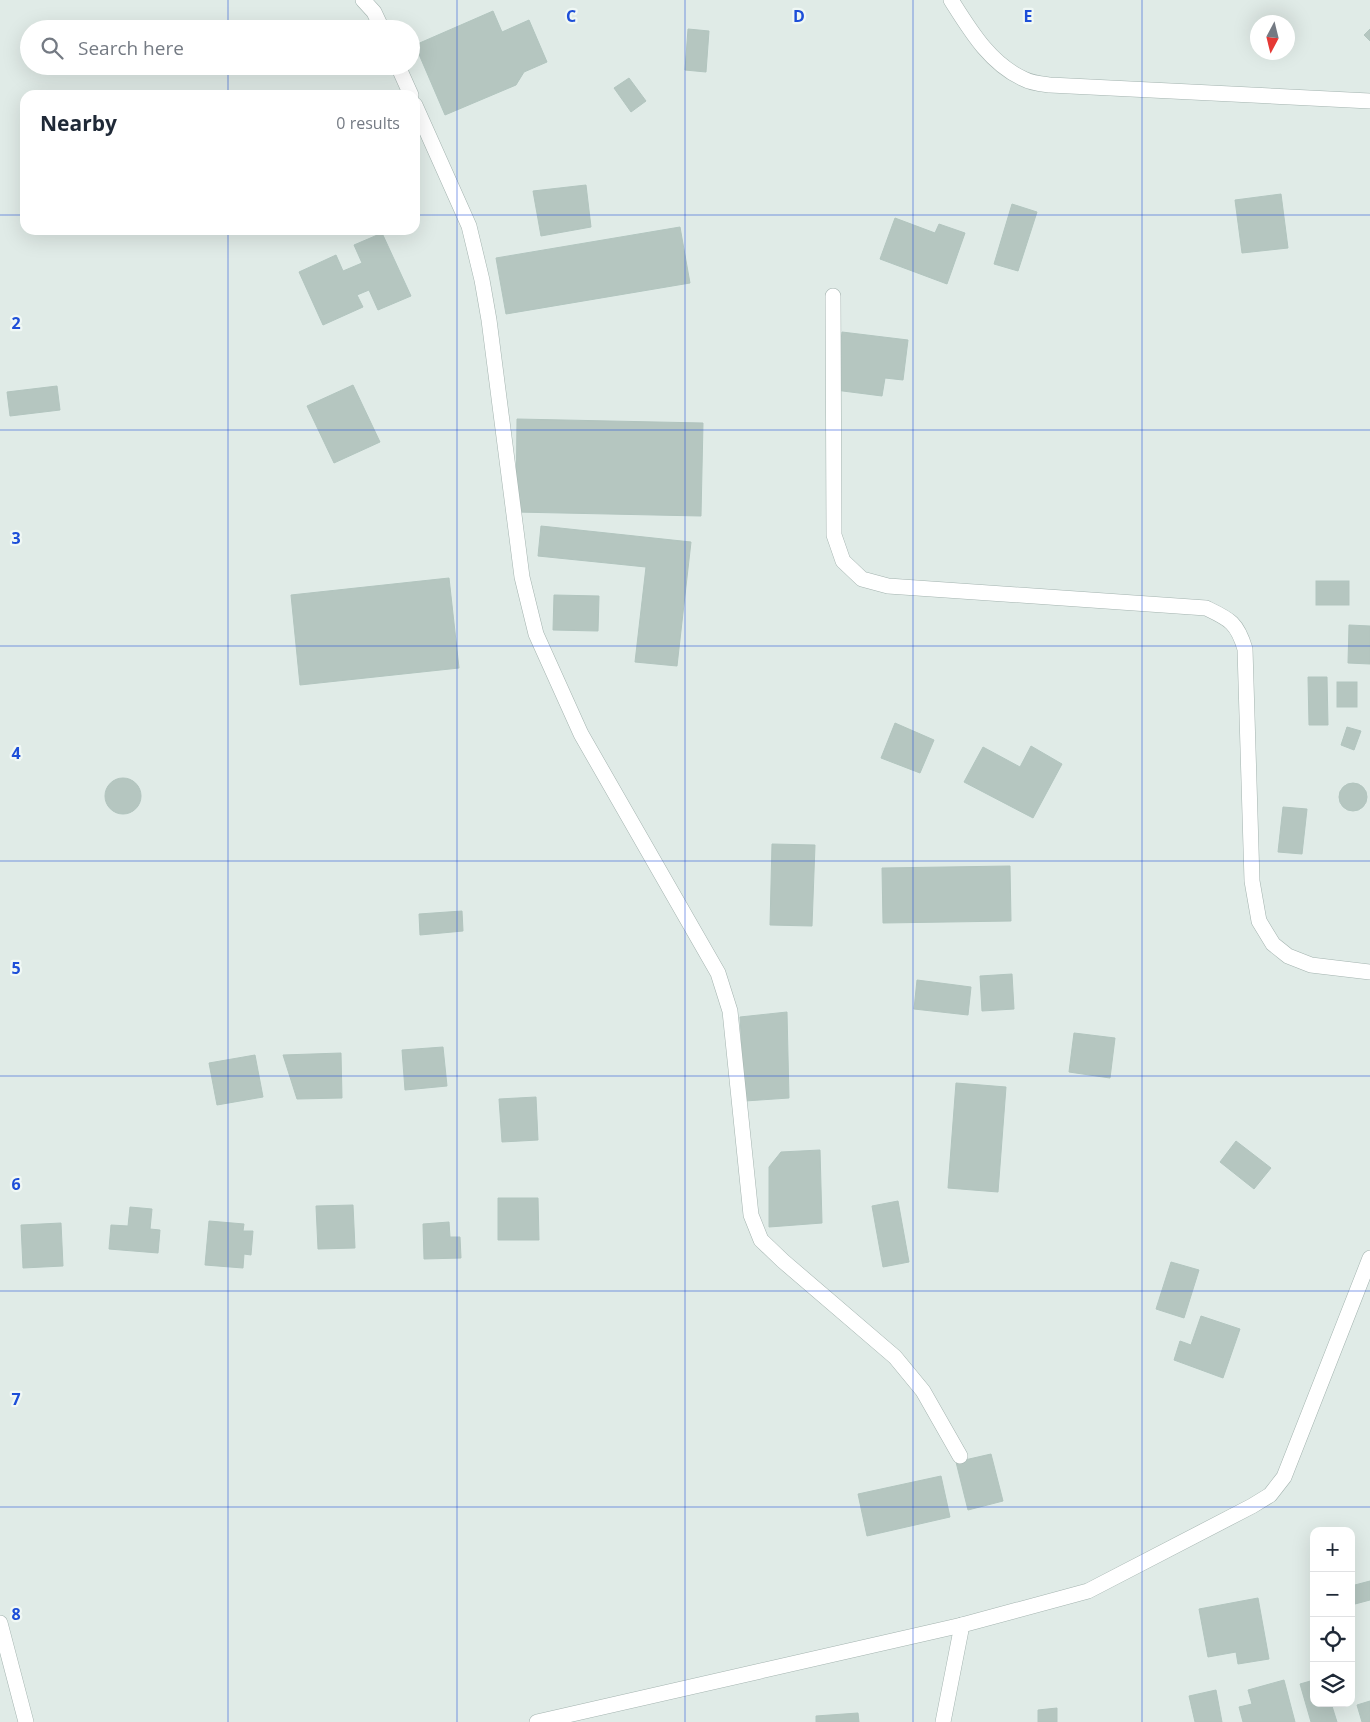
<!DOCTYPE html>
<meta charset="utf-8">
<style>
:root{--surface:#fff;--page:#f6f6f7;--text:#1f2937;--muted:#747a83;--line:#e0e1e3}
body{margin:0;font-family:"Open Sans",sans-serif;background:var(--page);color:var(--text)}
.controls{position:absolute;right:15px;bottom:15px;display:grid;overflow:hidden;border-radius:10px;box-shadow:0 5px 20px #0002}
.controls button{width:45px;height:45px;display:grid;place-items:center;padding:0;border:0;border-bottom:1px solid var(--line);background:var(--surface);color:var(--text);font:25px sans-serif}
.compass{position:absolute;left:1250px;top:15px;width:45px;height:45px;border-radius:50%;background:var(--surface);box-shadow:0 5px 20px #0002;rotate:187deg}
.list{margin:0;padding:0;list-style:none}
h2{display:flex;justify-content:space-between;align-items:center;height:65px;margin:0;padding:0 20px;font-size:21px}
h2 small{font-size:16px;font-weight:400;color:var(--muted)}
.icon{flex:none;width:28px;height:28px;fill:none;stroke:currentColor;stroke-width:2;stroke-linecap:round;stroke-linejoin:round}
.map{position:relative;flex:none;width:1370px;height:1722px;overflow:hidden}
.search{position:absolute;background:var(--surface);box-shadow:0 5px 20px #0002;left:20px;top:20px;width:400px;height:55px;display:flex;align-items:center;gap:12px;box-sizing:border-box;padding:0 18px;border-radius:28px;color:var(--muted);font-size:19px}
.panel{position:absolute;background:var(--surface);box-shadow:0 5px 20px #0002;left:20px;top:90px;width:400px;height:145px;border-radius:15px}
.map>svg:first-child{display:block}
.building{fill:#b5c6c0;stroke:#b2c5bf}
.lines{fill:none;stroke-linecap:round;stroke-linejoin:round}
.street-casing{stroke:#a3b3af;stroke-width:16}
.street{stroke:#fff;stroke-width:15}
.grid{fill:none;stroke:#1d4ed8;stroke-width:1;stroke-opacity:0.55}
.grid-label{font-size:16px;text-anchor:middle;font-weight:bold;fill:#1d4ed8;stroke:#f0f8f5;stroke-width:4.5;stroke-linejoin:round;paint-order:stroke}
</style>
<div class="map">
<svg width="1370" height="1722" viewBox="0 0 1370 1722">
<rect width="100%" height="100%" fill="#e0ebe7"/>
<g class="building">
<polygon points="493,11 502,32 529,20 547,62 524,72 516,85 445,115 415,45"/>
<polygon points="688,29 709,31 706,72 685,70"/>
<polygon points="1370,29 1370,41 1364,35"/>
<polygon points="629,78 646,101 631,112 614,88"/>
<polygon points="586,185 591,227 541,236 533,191"/>
<polygon points="1281,194 1288,248 1242,253 1235,200"/>
<polygon points="1012,204 1037,212 1018,271 994,264"/>
<polygon points="895,218 935,233 939,224 965,233 947,284 880,259"/>
<polygon points="680,227 690,283 506,314 496,258"/>
<polygon points="382,233 411,296 378,310 369,290 357,295 363,307 323,325 299,272 336,255 343,271 362,263 354,245"/>
<polygon points="842,332 908,340 903,380 885,378 882,396 835,390"/>
<polygon points="353,385 380,442 334,463 307,406"/>
<polygon points="57,386 60,410 10,416 7,392"/>
<polygon points="517,419 703,423 701,516 516,512"/>
<polygon points="541,526 691,542 677,666 635,662 646,567 538,556"/>
<polygon points="449,578 459,668 300,685 291,595"/>
<rect x="1316" y="581" width="33" height="24"/>
<polygon points="554,595 599,596 598,631 553,630"/>
<polygon points="1349,625 1370,626 1370,664 1348,663"/>
<polygon points="1308,677 1327,677 1328,725 1309,725"/>
<rect x="1337" y="682" width="20" height="25"/>
<polygon points="895,723 934,740 920,773 881,758"/>
<polygon points="1347,727 1361,731 1354,750 1341,745"/>
<polygon points="1031,746 1062,764 1033,818 964,782 983,747 1020,767"/>
<circle cx="123" cy="796" r="18"/>
<circle cx="1353" cy="797" r="14"/>
<polygon points="1283,807 1307,809 1302,854 1278,852"/>
<polygon points="772,844 815,845 812,926 770,925"/>
<polygon points="1010,866 1011,921 883,923 882,868"/>
<polygon points="462,911 463,931 420,935 419,914"/>
<polygon points="1012,974 1014,1009 982,1011 980,976"/>
<polygon points="917,980 971,987 968,1015 914,1009"/>
<polygon points="787,1012 789,1098 745,1101 740,1017"/>
<polygon points="1074,1033 1115,1038 1110,1078 1069,1072"/>
<polygon points="443,1047 447,1086 405,1090 402,1050"/>
<polygon points="341,1053 342,1098 297,1099 283,1055"/>
<polygon points="255,1055 263,1097 217,1105 209,1063"/>
<polygon points="956,1083 1006,1087 998,1192 948,1188"/>
<polygon points="536,1097 538,1140 502,1142 499,1099"/>
<polygon points="1236,1141 1271,1168 1254,1189 1220,1162"/>
<polygon points="820,1150 822,1223 769,1227 769,1167 781,1152"/>
<polygon points="498,1198 538,1198 539,1240 498,1240"/>
<polygon points="898,1201 909,1262 883,1267 872,1206"/>
<polygon points="353,1205 355,1248 318,1249 316,1206"/>
<polygon points="130,1207 152,1209 150,1229 160,1230 158,1253 109,1249 111,1225 128,1226"/>
<polygon points="209,1221 244,1224 243,1231 253,1231 251,1255 244,1254 243,1268 205,1265"/>
<polygon points="449,1222 450,1237 460,1237 461,1258 424,1259 423,1224"/>
<polygon points="61,1223 63,1266 23,1268 21,1225"/>
<polygon points="1171,1262 1199,1270 1184,1318 1156,1309"/>
<polygon points="1201,1316 1240,1329 1223,1378 1174,1360 1180,1341 1191,1345"/>
<polygon points="991,1454 1003,1501 968,1510 956,1462"/>
<polygon points="941,1476 950,1517 867,1536 858,1494"/>
<polygon points="1370,1581 1370,1600 1355,1604 1351,1586"/>
<polygon points="1258,1598 1269,1659 1238,1664 1236,1652 1208,1657 1199,1609"/>
<polygon points="1284,1680 1295,1722 1243,1722 1239,1707 1252,1704 1248,1690"/>
<polygon points="1314,1680 1314,1703 1331,1703 1337,1722 1311,1722 1300,1684"/>
<polygon points="1216,1690 1222,1722 1195,1722 1189,1696"/>
<polygon points="1370,1701 1370,1722 1362,1722 1357,1705"/>
<polygon points="1057,1708 1057,1722 1038,1722 1038,1710"/>
<polygon points="858,1713 859,1722 816,1722 816,1716"/>
</g>
<g class="lines">
<defs>
<g id="street">
<polyline points="363,0 374,12 382,29"/>
<path d="M951,0C970,30 990,64 1024,79C1031,83 1042,84 1050,85L1370,101"/>
<polyline points="398,66 411,95"/>
<polyline points="415,105 469,226 482,280 489,320 522,577 536,634 581,734 718,973 730,1011 751,1215 761,1240 783,1261 895,1357 923,1391 960,1456"/>
<path d="M833,296L834,535L843,561L862,579L888,586L1206,608C1229,619 1237,622 1245,649L1252,881L1259,921L1273,944L1288,956L1311,965L1370,972"/>
<polyline points="0,1623 26,1722"/>
<polyline points="537,1722 962,1625"/>
<polyline points="943,1722 962,1625 1088,1591 1252,1506 1270,1495 1284,1477 1370,1258"/>
</g>
</defs>
<use href="#street" class="street-casing"/>
<use href="#street" class="street"/>
</g>
<path class="grid" d="M228,0V29M457,0V1722M685,0V1722M913,0V1722M1142,0V1722M228,66V95M0,215H25M415,215H1370M228,230V1722M0,430H1370M0,646H1370M0,861H1370M0,1076H1370M0,1291H1370M0,1507H1370"/>
<g class="grid-label">
<text x="571" y="22">C</text>
<text x="799" y="22">D</text>
<text x="1028" y="22">E</text>
<text x="16" y="329">2</text>
<text x="16" y="544">3</text>
<text x="16" y="759">4</text>
<text x="16" y="974">5</text>
<text x="16" y="1190">6</text>
<text x="16" y="1405">7</text>
<text x="16" y="1620">8</text>
</g>
</svg>
<div class="controls">
<button>+</button>
<button>−</button>
<button><svg class="icon" aria-label="locate" viewBox="0 0 24 24"><circle cx="12" cy="12" r="6"/><path d="M12 2v4M12 18v4M2 12h4M18 12h4"/></svg></button>
<button><svg class="icon" aria-label="layers" viewBox="0 0 24 24"><path d="M12 4l9 5-9 5-9-5zM3 14l9 5 9-5"/></svg></button>
</div>
<svg class="compass" viewBox="-18 -18 36 36"><path d="M0-13l5 13h-10z" fill="#e53935"/><path d="M0 13l5-13h-10z" fill="#747a83"/></svg>
<div class="search"><svg class="icon" aria-label="search" viewBox="0 0 24 24"><circle cx="10" cy="10" r="6"/><path d="M15 15l6 6"/></svg>Search here</div>
<section class="panel">
<h2>Nearby<small>0 results</small></h2>
<ul class="list">
</ul>
</section>
</div>
